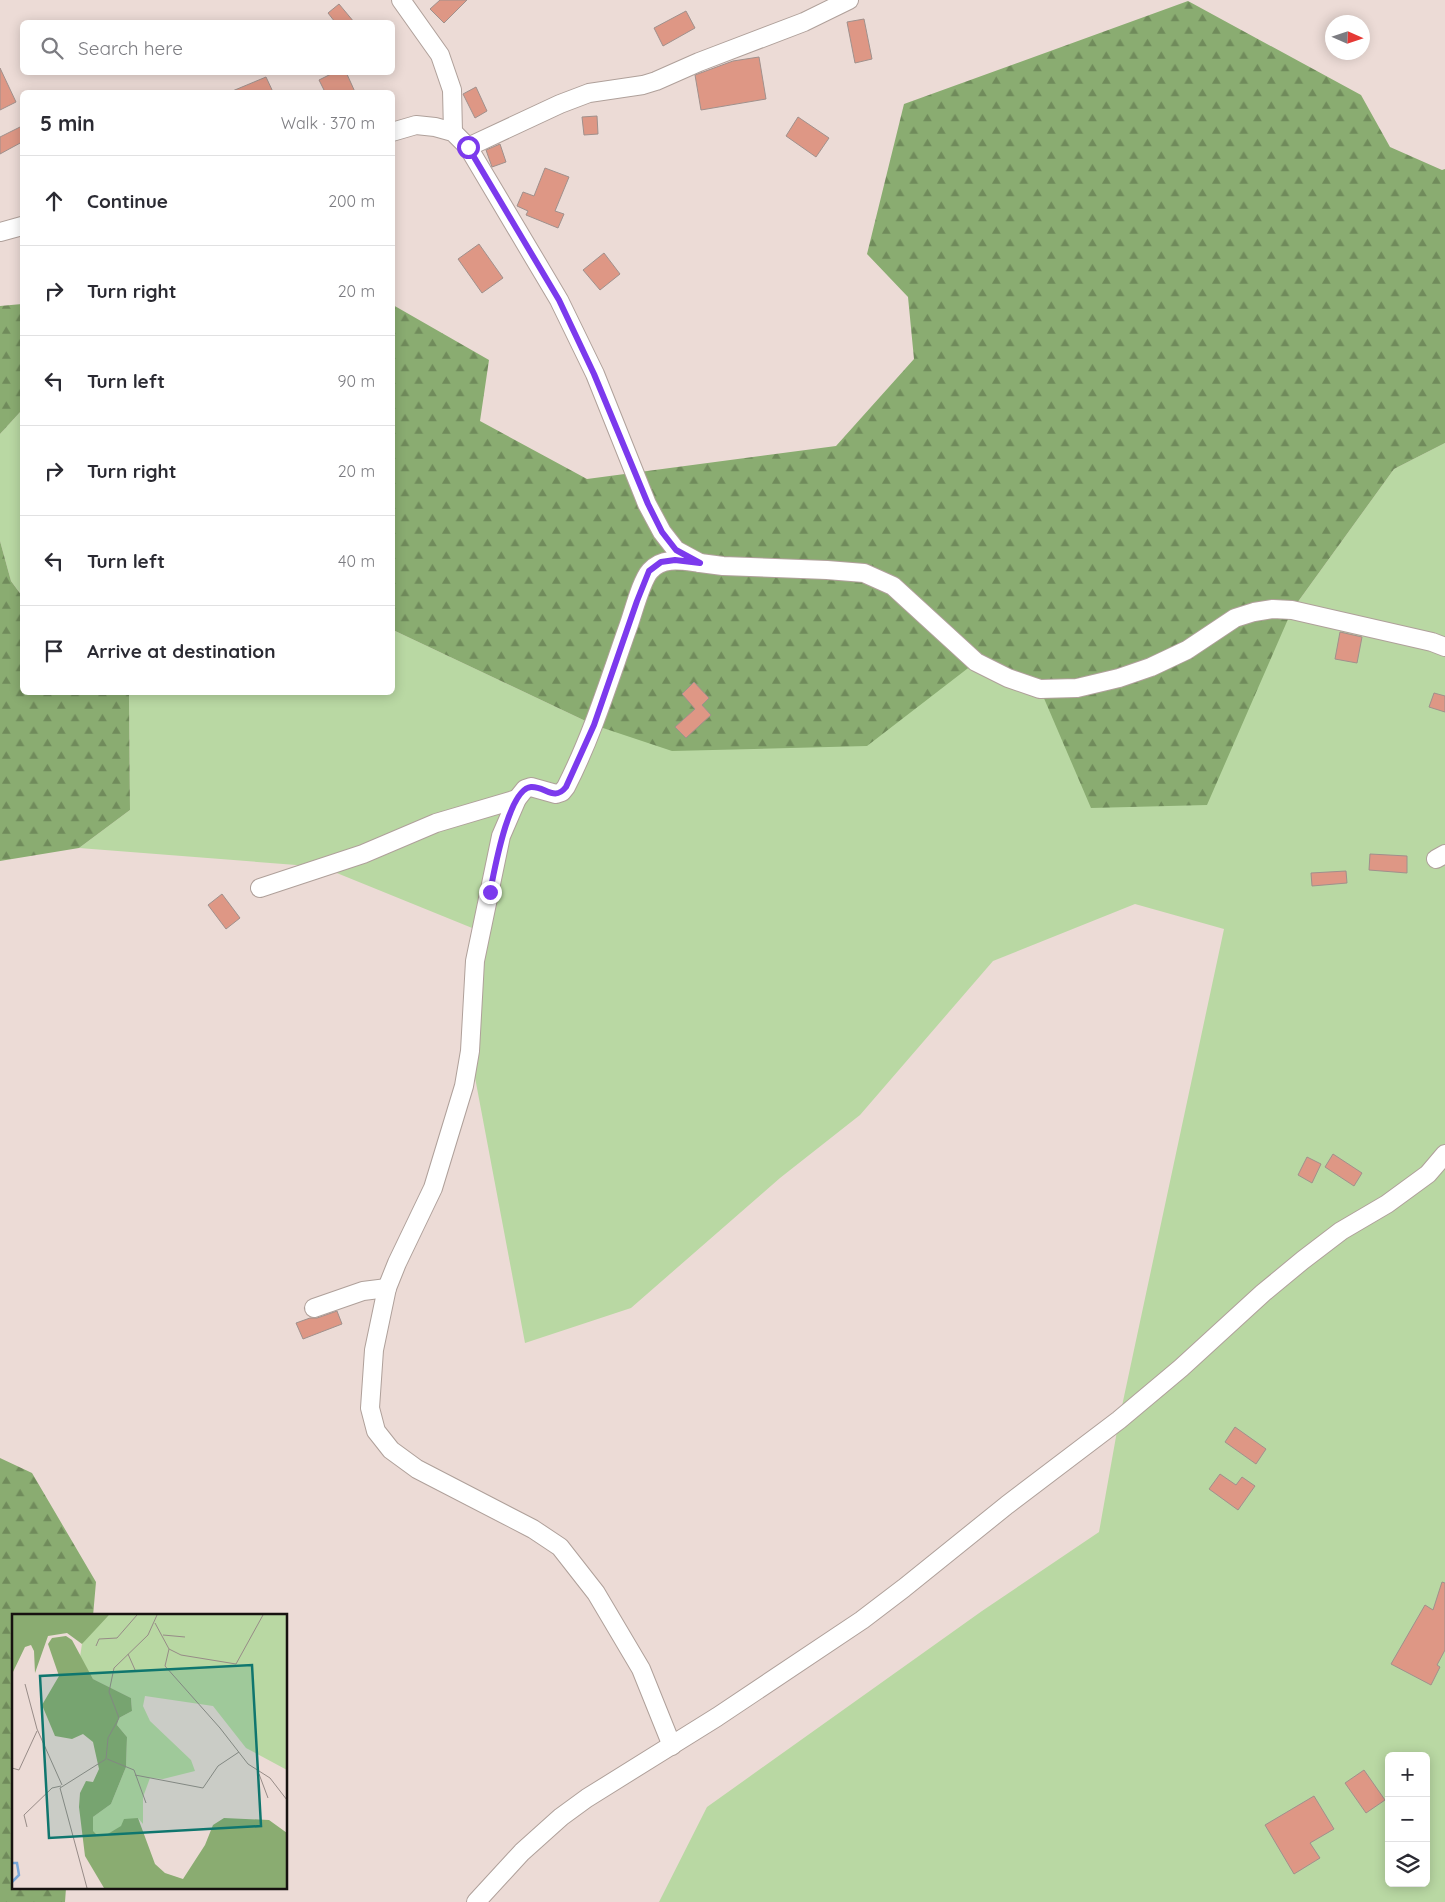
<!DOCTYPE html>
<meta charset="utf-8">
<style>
:root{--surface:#fff;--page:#f7f7f7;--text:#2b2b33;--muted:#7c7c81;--line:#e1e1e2}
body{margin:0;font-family:Quicksand,sans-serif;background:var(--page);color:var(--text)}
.controls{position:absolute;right:15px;bottom:15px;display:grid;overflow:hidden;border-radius:8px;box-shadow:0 2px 12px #0003}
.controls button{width:45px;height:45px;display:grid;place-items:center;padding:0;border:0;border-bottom:1px solid var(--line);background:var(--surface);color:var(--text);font:25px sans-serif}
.compass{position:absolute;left:1325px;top:15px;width:45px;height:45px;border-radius:50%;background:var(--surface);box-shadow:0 2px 12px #0003;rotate:93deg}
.stop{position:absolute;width:15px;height:15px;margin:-11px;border:4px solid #7c3aed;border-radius:50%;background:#fff}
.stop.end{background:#7c3aed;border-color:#fff;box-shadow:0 1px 5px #0008}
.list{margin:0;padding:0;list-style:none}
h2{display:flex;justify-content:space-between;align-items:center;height:65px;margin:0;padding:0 20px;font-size:21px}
h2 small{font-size:16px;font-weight:400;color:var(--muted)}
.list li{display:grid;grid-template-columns:32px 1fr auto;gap:15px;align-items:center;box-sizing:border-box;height:90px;padding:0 20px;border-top:1px solid var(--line)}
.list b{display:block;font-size:19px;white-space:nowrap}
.list em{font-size:16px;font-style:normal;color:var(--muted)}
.icon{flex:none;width:28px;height:28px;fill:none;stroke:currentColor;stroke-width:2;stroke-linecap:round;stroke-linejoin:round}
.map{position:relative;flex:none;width:1445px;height:1902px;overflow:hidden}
.search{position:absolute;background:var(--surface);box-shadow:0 2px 12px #0003;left:20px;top:20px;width:375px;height:55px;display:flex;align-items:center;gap:12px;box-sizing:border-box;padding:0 18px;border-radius:8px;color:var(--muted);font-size:19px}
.panel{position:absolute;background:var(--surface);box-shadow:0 2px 12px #0003;left:20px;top:90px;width:375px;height:605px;border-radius:8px}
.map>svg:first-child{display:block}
.green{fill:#b9d8a3;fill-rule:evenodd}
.forest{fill:url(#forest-firs)}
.building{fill:#de9785;stroke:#a0908c}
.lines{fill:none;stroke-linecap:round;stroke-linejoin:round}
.minor-casing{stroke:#afa09a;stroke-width:20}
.minor{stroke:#fff;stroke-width:18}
.route{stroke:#7c3aed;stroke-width:6}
.inset-river{fill:none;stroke:#7aa9dc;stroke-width:2.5}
.inset-road{fill:none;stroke:#978b87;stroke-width:1}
.view{fill:#0f766e;fill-opacity:0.15;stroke:#0f766e;stroke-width:2.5}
.inset-edge{fill:none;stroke:#171210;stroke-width:2.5}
</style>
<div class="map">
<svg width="1445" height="1902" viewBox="0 0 1445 1902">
<defs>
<pattern id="forest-firs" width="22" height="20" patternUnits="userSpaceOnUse" patternTransform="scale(1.25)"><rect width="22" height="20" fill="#8aac71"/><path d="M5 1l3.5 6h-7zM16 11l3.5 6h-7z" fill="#708b5b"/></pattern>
</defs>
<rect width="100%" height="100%" fill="#ecdbd6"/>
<g class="green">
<polygon points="22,410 22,596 11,581 0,541 0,434"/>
<path d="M1445,443V1902H659L707,1807L982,1611L1099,1532L1119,1420L1224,929L1135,904L993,961L860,1115L780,1178L631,1308L525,1343L470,1051L482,932L322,867L79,848L130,810L129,693L392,692L393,630L594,725L1292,610L1394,469ZM1389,1756H1426V1883H1389Z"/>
</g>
<g class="forest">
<polygon points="1188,1 1361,95 1390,147 1442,170 1445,169 1445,443 1394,469 1292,610 1207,805 1091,808 1040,689 976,662 867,746 672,751 594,725 393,630 393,305 489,360 480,421 587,479 836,446 914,359 908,297 867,254 904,104"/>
<polygon points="22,304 22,410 0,434 0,306"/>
<polygon points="0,541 11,581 22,596 22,692 129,693 130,810 79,848 0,861"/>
<polygon points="0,1458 32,1473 96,1582 93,1616 14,1616 14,1888 66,1888 65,1902 0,1902"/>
</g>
<g class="building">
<polygon points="440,0 467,0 444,23 430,9"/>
<polygon points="339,4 354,22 335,22 328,13"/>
<polygon points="686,11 695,28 663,46 654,28"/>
<polygon points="864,19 872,59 855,63 847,22"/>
<polygon points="759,57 766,99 701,110 695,75 733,61"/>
<polygon points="0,68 16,102 0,110"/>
<polygon points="335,72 346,72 355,92 325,92 319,80"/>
<polygon points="266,77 273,92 230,92"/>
<polygon points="476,87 487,111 475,118 463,94"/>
<polygon points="597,116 598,134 584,135 582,117"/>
<polygon points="798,117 829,138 816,157 786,136"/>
<polygon points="22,126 22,142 0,154 0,137"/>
<polygon points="500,144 506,162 492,167 486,150"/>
<polygon points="545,168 569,177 555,211 564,214 558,228 526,215 528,211 517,206 523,192 534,196"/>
<polygon points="479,244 503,278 482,293 458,259"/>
<polygon points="604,253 620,274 600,290 583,270"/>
<polygon points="1340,632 1362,637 1357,663 1335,659"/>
<polygon points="694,682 709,698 702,705 711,715 686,738 675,727 695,709 682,694"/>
<polygon points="1434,693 1445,696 1445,712 1429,707"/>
<polygon points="1370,854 1407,856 1407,873 1369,870"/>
<polygon points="1346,871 1347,883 1312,886 1311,873"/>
<polygon points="222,894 240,918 226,929 208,905"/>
<polygon points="1333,1154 1362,1173 1354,1186 1325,1167"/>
<polygon points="1307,1157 1321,1164 1312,1183 1298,1175"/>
<polygon points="337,1311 342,1324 303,1339 296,1323 310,1318 317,1318"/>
<polygon points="1235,1427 1266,1449 1256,1464 1225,1442"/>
<polygon points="1220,1474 1236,1485 1242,1477 1255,1486 1238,1510 1209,1489"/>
<polygon points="1442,1582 1445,1583 1445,1650 1437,1665 1440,1667 1431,1685 1391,1664 1425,1605 1433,1610"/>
<polygon points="1364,1770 1385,1800 1366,1813 1345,1783"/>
<polygon points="1314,1796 1334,1829 1310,1843 1320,1858 1294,1874 1265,1825"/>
</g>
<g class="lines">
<defs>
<g id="minor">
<polyline points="401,0 440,55 452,90 453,132"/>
<polyline points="392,132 416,125 435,127 453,132 468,147 559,300 595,374 647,504 662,532 676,550 700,563 723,566 827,570 864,573 893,586 976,662 1008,678 1040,689 1077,688 1119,678 1151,667 1187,650 1235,618 1254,612 1273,609 1292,610 1432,642 1445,647"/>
<polyline points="468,147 560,104 589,93 643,85 656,81 699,62 804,22 849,0"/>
<polyline points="0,232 22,226"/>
<polyline points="1436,859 1445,854"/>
<polyline points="260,888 363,854 436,823 517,799"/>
<polyline points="314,1308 363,1291 387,1288"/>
<path d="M672,1746L641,1669L596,1593L560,1547L533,1529L417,1469L391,1450L376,1431L370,1408L374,1350L387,1288L397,1263L433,1188L464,1086L470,1051L475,961L501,836L517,799L525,789L531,787L556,794L562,792L566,787C592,736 609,681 628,627C633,614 641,581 650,571C663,556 683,561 700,563"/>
<polyline points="476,1902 522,1852 561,1817 587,1798 717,1717 862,1620 904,1588 1007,1505 1119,1420 1181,1368 1263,1293 1303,1260 1341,1231 1387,1204 1428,1174 1445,1154"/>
</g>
</defs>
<use href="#minor" class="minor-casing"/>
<use href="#minor" class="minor"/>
</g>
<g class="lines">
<path class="route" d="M468,147L559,300L594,374L648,504L662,532L676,550L700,563L675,560L661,562L649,571L637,601L594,725L566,787C554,802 545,786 531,787C508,789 494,873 490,892"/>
</g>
<g transform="translate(12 1614)">
<rect width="275" height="275" fill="#ecdbd6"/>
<path d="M97,1H275V156L234,134L201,92L133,82L131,92L138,107L179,146L183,157L151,165L138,164L131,183V210L126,204L94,221L86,222L80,217L81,203L99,190L114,153L115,123L105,111L107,104L120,97L119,84L81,65L68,43L70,30L78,18Z" fill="#b9d8a3"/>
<path d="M0,1H97L70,30L55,19L36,22L23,59L22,37L19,31L13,33L0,60ZM54,22L60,26L81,65L119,84L120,97L107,104L105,111L115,123L114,153L99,190L81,203V217L86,222L94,221L109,212L112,205L126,204L143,250L153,259L171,265L193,231L201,211L212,204L257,206L275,219V274H92L73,242L67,193L68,179L74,167L81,168L87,155L81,128L71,120L60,125L43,122L30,91L47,62L36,30L40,24Z" fill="#8aac71"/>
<path class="inset-river" d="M0,249H5L7,261L0,268"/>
<path class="inset-road" d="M143,9L157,35L153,52L208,114L236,150L258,164L275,186M151,21L173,23M84,32L87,25L105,24L125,1M157,35L169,41L224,50L251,1M116,40L124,58M13,70L25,115L50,171M95,145L122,156L134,189M0,154L7,156L25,117M247,160L256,184M123,161L191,174L206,152L227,138M15,213L12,201L40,174L49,172M75,274L48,174L94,145L96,124L107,104L97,78L102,54L136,21L145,1"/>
<path class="view" d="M240,51L249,212L37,224L28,62Z"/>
<rect width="275" height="275" class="inset-edge"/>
</g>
</svg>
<div class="controls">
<button>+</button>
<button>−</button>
<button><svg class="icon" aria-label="layers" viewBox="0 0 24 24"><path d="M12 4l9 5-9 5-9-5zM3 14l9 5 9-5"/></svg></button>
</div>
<svg class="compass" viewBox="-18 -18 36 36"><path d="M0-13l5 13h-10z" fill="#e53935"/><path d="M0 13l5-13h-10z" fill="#7c7c81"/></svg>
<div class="stop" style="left:468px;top:147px"></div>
<div class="stop end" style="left:490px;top:892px"></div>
<div class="search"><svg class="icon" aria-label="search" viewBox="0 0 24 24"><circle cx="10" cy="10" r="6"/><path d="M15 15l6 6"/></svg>Search here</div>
<section class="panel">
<h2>5 min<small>Walk · 370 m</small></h2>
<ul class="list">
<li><svg class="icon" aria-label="ahead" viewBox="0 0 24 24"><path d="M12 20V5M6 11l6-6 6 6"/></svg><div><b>Continue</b></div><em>200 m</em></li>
<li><svg class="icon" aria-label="right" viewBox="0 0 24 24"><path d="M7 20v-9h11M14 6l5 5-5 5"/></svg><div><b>Turn right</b></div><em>20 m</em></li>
<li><svg class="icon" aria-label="left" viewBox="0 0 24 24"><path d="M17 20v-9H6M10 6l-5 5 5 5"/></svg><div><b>Turn left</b></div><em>90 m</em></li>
<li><svg class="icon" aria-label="right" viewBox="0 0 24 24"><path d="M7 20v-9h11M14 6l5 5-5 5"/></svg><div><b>Turn right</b></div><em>20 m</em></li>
<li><svg class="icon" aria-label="left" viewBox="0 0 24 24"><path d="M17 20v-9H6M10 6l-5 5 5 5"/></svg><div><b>Turn left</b></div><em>40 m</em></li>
<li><svg class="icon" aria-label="arrive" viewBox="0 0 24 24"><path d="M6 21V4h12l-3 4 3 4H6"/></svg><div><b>Arrive at destination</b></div></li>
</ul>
</section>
</div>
